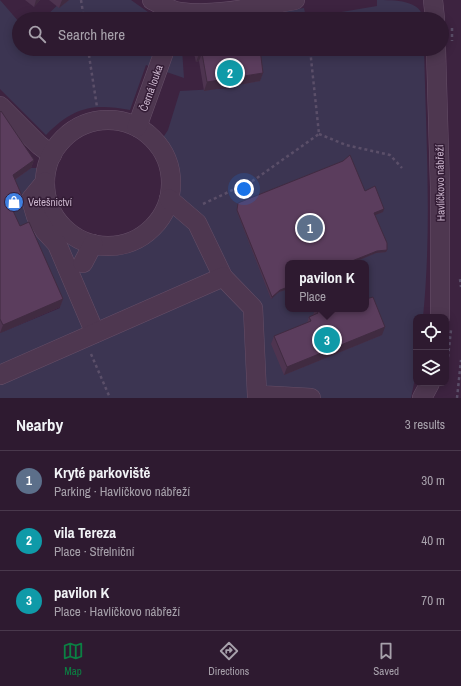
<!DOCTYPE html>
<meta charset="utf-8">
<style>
:root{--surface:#2e1a30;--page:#3a273c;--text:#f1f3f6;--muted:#a7a1ab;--line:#49384c;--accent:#0b8043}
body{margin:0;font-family:"Archivo Narrow",sans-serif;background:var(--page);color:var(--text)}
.controls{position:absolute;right:12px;bottom:12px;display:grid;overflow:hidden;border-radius:8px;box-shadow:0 2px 10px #0003}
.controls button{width:36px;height:36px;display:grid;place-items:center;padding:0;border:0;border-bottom:1px solid var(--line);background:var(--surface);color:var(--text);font:20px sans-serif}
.you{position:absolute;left:244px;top:189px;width:14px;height:14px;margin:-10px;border:3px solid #fff;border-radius:50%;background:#1a73e8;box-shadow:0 0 0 6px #1a73e833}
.badge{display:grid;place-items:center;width:26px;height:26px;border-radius:50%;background:var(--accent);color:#fff;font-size:13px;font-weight:700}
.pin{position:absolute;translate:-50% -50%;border:2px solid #fff;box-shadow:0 1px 4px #0006}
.popup{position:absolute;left:285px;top:260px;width:84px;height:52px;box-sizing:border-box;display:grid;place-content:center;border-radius:8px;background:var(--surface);filter:drop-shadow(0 1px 3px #0005);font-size:13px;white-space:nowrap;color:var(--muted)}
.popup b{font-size:15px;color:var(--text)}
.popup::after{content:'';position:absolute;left:50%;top:100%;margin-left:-8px;border:8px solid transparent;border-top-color:var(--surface)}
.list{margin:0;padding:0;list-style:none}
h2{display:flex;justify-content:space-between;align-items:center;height:52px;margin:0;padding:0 16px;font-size:17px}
h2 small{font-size:13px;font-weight:400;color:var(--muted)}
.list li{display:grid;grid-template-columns:26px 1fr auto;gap:12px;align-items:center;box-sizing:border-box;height:60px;padding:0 16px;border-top:1px solid var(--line)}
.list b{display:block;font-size:15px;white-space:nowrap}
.list p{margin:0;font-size:13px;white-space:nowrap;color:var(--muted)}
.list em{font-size:13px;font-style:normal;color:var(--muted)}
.icon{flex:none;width:22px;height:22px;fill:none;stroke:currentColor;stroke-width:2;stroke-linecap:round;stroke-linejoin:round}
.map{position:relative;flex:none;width:461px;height:398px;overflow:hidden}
.search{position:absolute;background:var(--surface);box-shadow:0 2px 10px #0003;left:12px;right:12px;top:12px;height:44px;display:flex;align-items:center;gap:10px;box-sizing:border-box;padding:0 14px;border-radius:22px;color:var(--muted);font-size:15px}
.sheet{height:232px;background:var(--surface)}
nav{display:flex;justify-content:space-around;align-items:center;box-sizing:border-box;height:56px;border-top:1px solid var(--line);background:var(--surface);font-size:11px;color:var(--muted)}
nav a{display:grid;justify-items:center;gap:2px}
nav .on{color:var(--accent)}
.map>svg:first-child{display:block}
.green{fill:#3c3552;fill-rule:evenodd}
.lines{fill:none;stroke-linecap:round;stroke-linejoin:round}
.minor-casing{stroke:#664f68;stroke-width:20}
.path{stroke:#5b4f69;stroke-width:2.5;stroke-dasharray:3 3;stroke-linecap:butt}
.minor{stroke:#4e3750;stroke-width:19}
.wall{fill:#4e3450}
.shaded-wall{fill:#402b41}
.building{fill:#5b3d5d;stroke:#402b41}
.labels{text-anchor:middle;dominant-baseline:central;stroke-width:3;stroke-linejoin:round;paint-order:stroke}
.street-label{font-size:11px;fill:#c9b4cb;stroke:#331c35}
.poi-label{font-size:11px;fill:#c9b4cb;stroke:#331c35;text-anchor:start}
</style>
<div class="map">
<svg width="461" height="398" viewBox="0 0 461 398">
<rect width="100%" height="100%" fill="#3d2340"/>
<g class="green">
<path d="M0,0L19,22V49H182L184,78L146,65L130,110C93,103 73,107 46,135L0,89Z"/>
<polygon points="63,0 131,0 148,12 169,19 43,19"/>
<path d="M377,0C394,0 422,0 423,19H248L247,17L304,8L306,18L377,6Z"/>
<path d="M256,49H424C426,138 432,228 423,317H416V373L411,398H0V333L60,308L27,230L17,234L6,210L20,204L10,183L31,168H47C46,177 45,186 46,195C52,229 89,253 122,245C170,232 182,185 158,145L168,130L180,91L235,88ZM288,263H366V309H288Z"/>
</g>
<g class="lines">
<defs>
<g id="minor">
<path d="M152,0C160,4 171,11 180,12C218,17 258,6 295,0"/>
<polyline points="433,0 435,19"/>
<polyline points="436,49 440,187 440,317"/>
<polyline points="0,106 39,145 52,155"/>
<circle cx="108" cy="183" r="63"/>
<polyline points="137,127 165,49"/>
<polyline points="45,182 31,199 36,216 45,231 57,244 95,333"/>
<polyline points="169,199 197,223 223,277"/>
<polyline points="83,263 93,244"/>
<polyline points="0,375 223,277 253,308 257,395 311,398"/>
<polyline points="422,398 430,383"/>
</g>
</defs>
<use href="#minor" class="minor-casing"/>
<g class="path">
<polyline points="81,0 84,19"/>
<polyline points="452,28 452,41"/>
<polyline points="88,49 97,107"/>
<polyline points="319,134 346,145 390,155 402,168"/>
<polyline points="203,204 254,180 319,134 310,49"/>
<polyline points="460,279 461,287"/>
<polyline points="91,354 110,398"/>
<polyline points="446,375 451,330"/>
<polyline points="457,398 461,360"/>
</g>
<use href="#minor" class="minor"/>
</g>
<g class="wall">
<polygon points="25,0 40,0 34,7"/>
<polygon points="49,0 69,0 59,8"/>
<polygon points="193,49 260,49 263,73 260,81 204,91 199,61 196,62"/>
<polygon points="0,112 34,160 31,168 15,180 22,196 19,204 11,207 20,226 63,299 60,307 0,333"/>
<polygon points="365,191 383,212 375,215 387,250 386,252 376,253 352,263 288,263 288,289 279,292 271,299 237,212 238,203"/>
<polygon points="315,309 334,309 336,311 382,335 284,375 271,344 274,336 307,323 309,317 313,315"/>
</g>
<g class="shaded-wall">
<polygon points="36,0 40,0 34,7"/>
<polygon points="62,0 69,0 59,8"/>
<polygon points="202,53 199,61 196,62 199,54"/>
<polygon points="263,73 260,81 204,91 207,82"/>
<polygon points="34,160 31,168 10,183 13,175"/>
<polygon points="22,196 19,204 6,210 9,202"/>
<polygon points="384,209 383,212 373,216 374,213"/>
<polygon points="387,250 386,252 376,253 352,263 347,263 377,251"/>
<polygon points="288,287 288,289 279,292 271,299 272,297 280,290"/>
<polygon points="63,299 60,307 0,333 3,325"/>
<polygon points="385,327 382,335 284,375 287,367"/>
</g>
<g class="building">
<polygon points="252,16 253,19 228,19"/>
<polygon points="198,49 260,49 263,73 207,82 202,53 199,54"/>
<polygon points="1,111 34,160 13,175 22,196 9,202 20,226 29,222 63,299 3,325 0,319 0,112"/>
<polygon points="350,155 365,191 375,186 384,209 374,213 387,243 387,250 377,251 347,263 288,263 288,287 280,290 272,297 237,210 238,203 343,161"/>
<polygon points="373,297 385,327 287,367 274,336 311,321 309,317 318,313 316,309 334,309 336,311 342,309 366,309 366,299"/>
</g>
<defs>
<symbol id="shop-disc" viewBox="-11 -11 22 22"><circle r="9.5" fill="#3f7fe0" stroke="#331c35"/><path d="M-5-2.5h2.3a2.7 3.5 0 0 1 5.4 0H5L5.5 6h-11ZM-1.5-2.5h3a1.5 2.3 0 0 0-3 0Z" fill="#fff"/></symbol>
</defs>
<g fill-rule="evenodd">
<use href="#shop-disc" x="3" y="191" width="22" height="22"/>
</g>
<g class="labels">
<g class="street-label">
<text transform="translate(151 88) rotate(-70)">Černá louka</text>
<text transform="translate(440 183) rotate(-91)">Havlíčkovo nábřeží</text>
</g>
<g class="poi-label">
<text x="28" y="202">Vetešnictví</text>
</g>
</g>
</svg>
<div class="controls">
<button><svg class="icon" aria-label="locate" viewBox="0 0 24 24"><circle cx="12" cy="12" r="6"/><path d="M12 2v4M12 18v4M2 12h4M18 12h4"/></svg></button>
<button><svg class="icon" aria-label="layers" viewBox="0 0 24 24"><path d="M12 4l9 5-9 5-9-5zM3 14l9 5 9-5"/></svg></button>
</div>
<div class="you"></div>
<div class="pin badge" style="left:310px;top:228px;background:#5c6f8a">1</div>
<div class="pin badge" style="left:230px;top:73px;background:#0f9aa8">2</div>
<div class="pin badge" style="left:327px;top:340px;background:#0f9aa8">3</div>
<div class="popup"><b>pavilon K</b>Place</div>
<div class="search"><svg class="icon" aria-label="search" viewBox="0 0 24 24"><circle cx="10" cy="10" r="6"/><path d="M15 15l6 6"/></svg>Search here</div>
</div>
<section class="sheet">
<h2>Nearby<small>3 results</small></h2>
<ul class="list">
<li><span class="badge" style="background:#5c6f8a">1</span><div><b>Kryté parkoviště</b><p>Parking · Havlíčkovo nábřeží</p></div><em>30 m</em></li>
<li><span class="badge" style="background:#0f9aa8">2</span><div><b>vila Tereza</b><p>Place · Střelniční</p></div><em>40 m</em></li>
<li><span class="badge" style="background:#0f9aa8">3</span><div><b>pavilon K</b><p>Place · Havlíčkovo nábřeží</p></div><em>70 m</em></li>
</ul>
</section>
<nav>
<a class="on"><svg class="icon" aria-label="map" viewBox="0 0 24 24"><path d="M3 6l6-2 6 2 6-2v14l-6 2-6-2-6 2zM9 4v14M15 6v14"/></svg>Map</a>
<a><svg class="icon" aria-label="directions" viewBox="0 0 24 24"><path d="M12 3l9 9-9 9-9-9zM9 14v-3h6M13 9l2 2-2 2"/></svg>Directions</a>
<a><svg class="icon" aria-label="saved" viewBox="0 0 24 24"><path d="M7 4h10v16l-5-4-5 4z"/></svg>Saved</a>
</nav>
